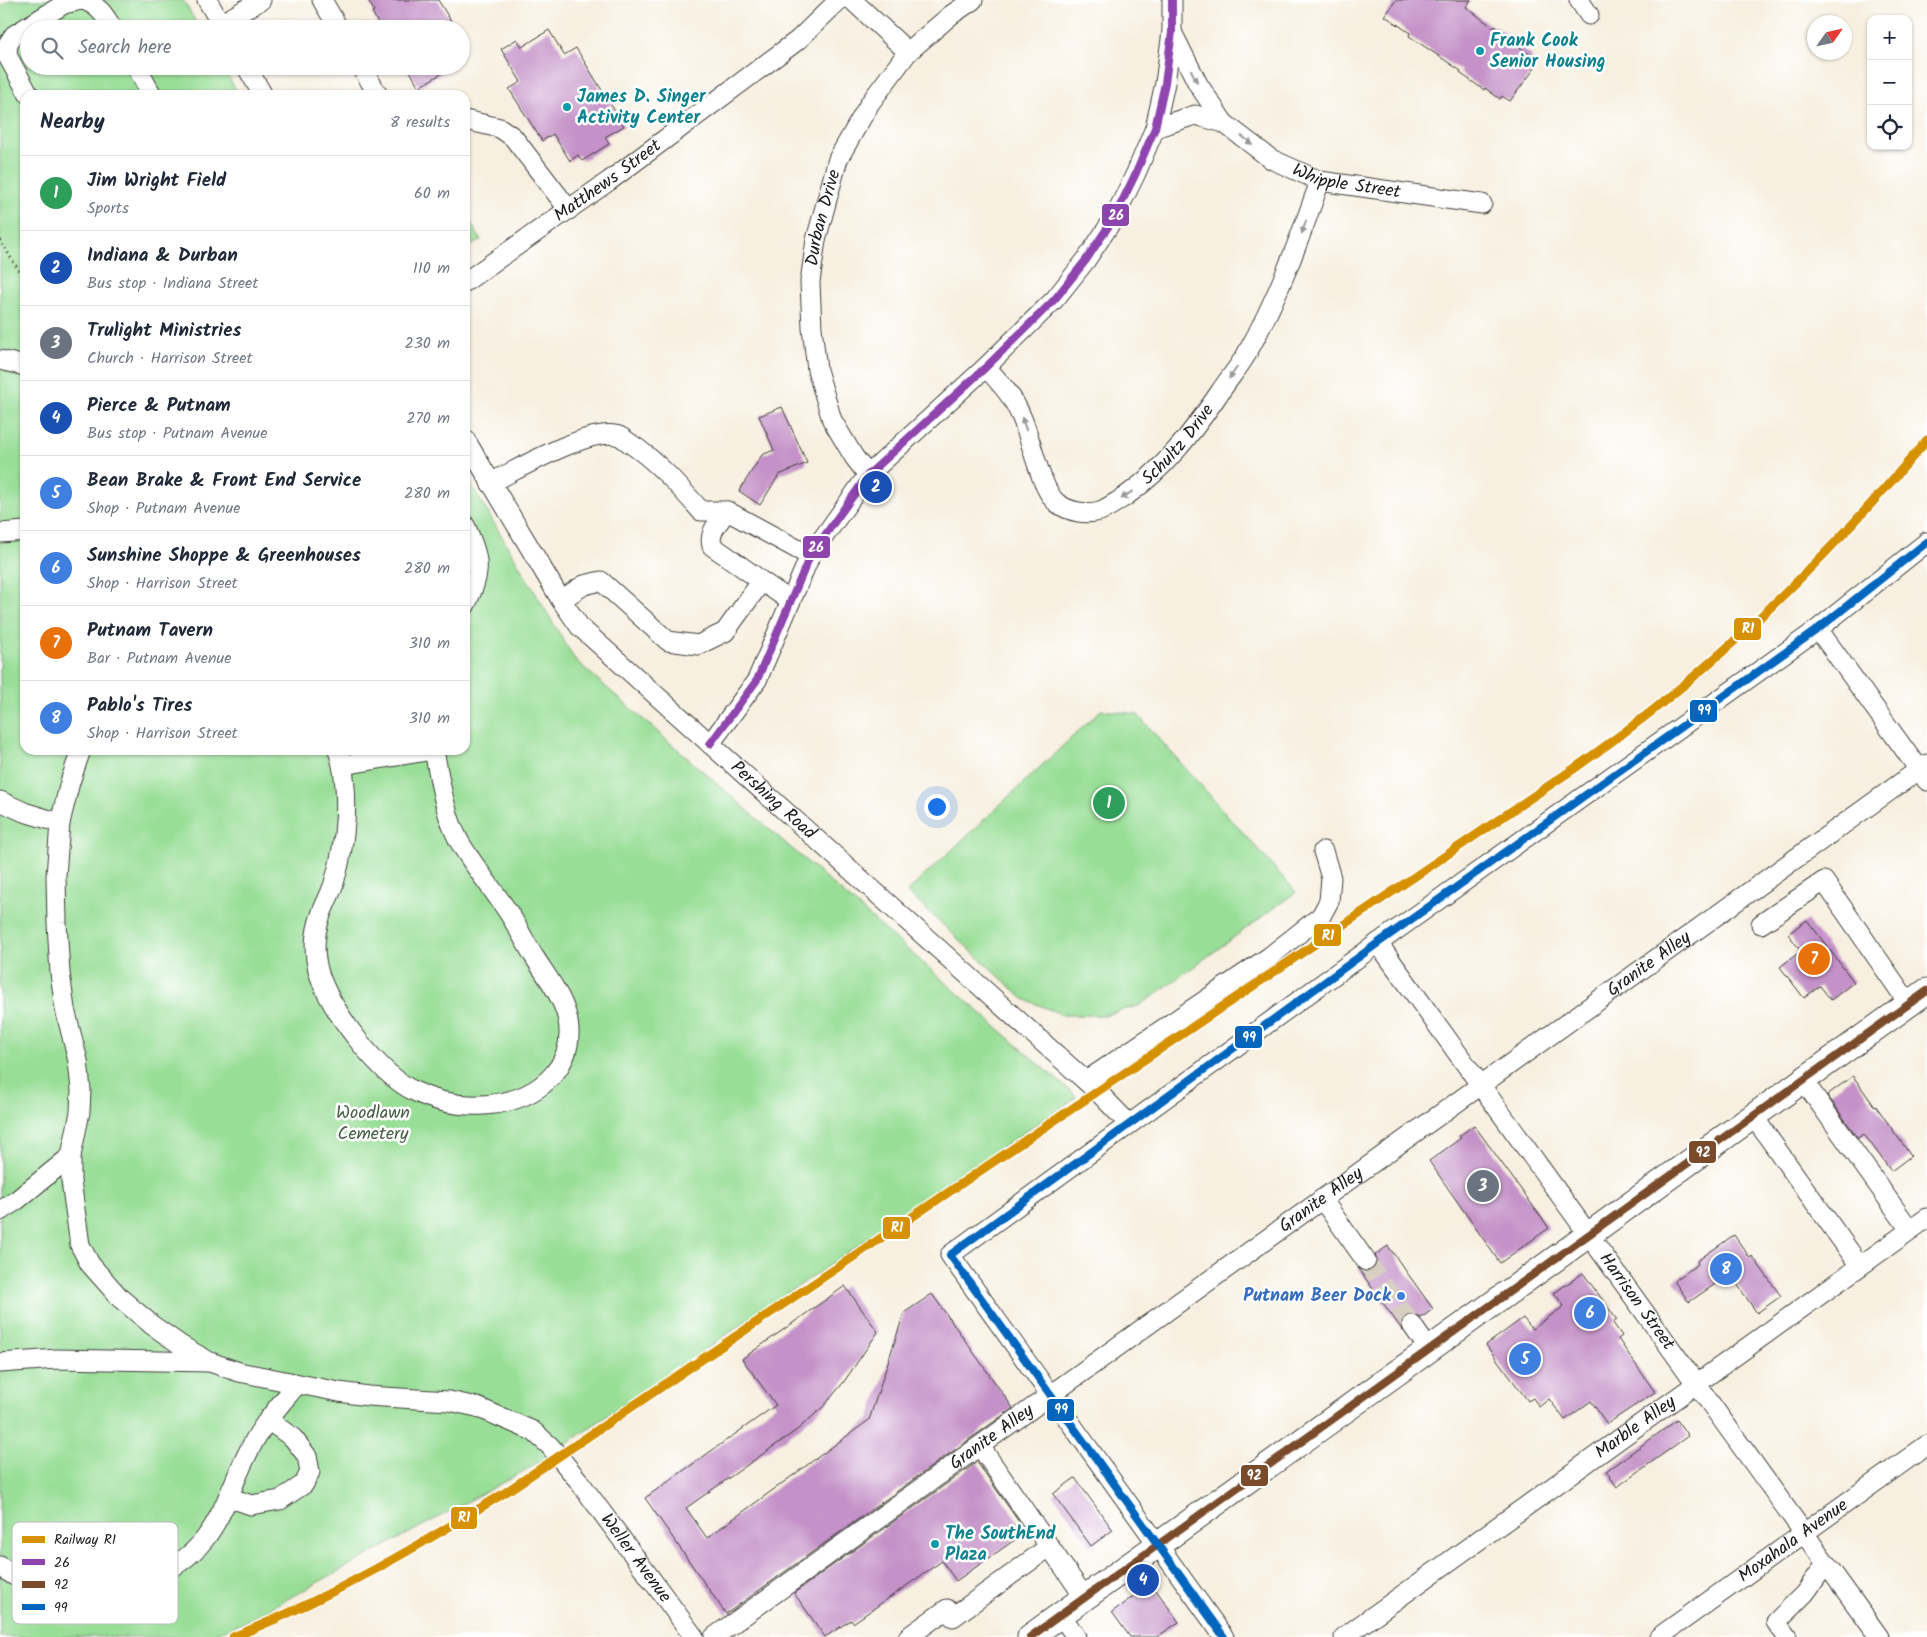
<!DOCTYPE html>
<meta charset="utf-8">
<style>
:root{--surface:#fff;--page:#f6f6f7;--text:#1f2937;--muted:#747a83;--line:#e0e1e3;--accent:#ea580c}
body{margin:0;font-family:Kalam,sans-serif;background:var(--page);color:var(--text)}
.controls{position:absolute;right:15px;top:15px;display:grid;overflow:hidden;border-radius:10px;box-shadow:0 1px 4px #0004}
.controls button{width:45px;height:45px;display:grid;place-items:center;padding:0;border:0;border-bottom:1px solid var(--line);background:var(--surface);color:var(--text);font:25px sans-serif}
.compass{position:absolute;left:1807px;top:15px;width:45px;height:45px;border-radius:50%;background:var(--surface);box-shadow:0 1px 4px #0004;rotate:56deg}
.you{position:absolute;left:936px;top:806px;width:18px;height:18px;margin:-12px;border:4px solid #fff;border-radius:50%;background:#1a73e8;box-shadow:0 0 0 8px #1a73e833}
.badge{display:grid;place-items:center;width:32px;height:32px;border-radius:50%;background:var(--accent);color:#fff;font-size:16px;font-weight:700}
.pin{position:absolute;translate:-50% -50%;border:2px solid #fff;box-shadow:0 1px 5px #0006}
.list{margin:0;padding:0;list-style:none}
h2{display:flex;justify-content:space-between;align-items:center;height:65px;margin:0;padding:0 20px;font-size:21px}
h2 small{font-size:16px;font-weight:400;color:var(--muted)}
.list li{display:grid;grid-template-columns:32px 1fr auto;gap:15px;align-items:center;box-sizing:border-box;height:75px;padding:0 20px;border-top:1px solid var(--line)}
.list b{display:block;font-size:19px;white-space:nowrap}
.list p{margin:0;font-size:16px;white-space:nowrap;color:var(--muted)}
.list em{font-size:16px;font-style:normal;color:var(--muted)}
.icon{flex:none;width:28px;height:28px;fill:none;stroke:currentColor;stroke-width:2;stroke-linecap:round;stroke-linejoin:round}
.map{position:relative;flex:none;width:1927px;height:1637px;overflow:hidden}
.search{position:absolute;background:var(--surface);box-shadow:0 1px 4px #0004;left:20px;top:20px;width:450px;height:55px;display:flex;align-items:center;gap:12px;box-sizing:border-box;padding:0 18px;border-radius:28px;color:var(--muted);font-size:19px}
.panel{position:absolute;background:var(--surface);box-shadow:0 1px 4px #0004;left:20px;top:90px;width:450px;height:665px;border-radius:15px}
.map>svg:first-child{display:block}
.green{fill:#99de97;stroke:#5a7d5a}
.building{fill:#c492c8}
.lines{fill:none;stroke-linecap:round;stroke-linejoin:round}
.minor-tunnel{stroke:#d6cfc2;stroke-width:19;stroke-dasharray:19 9;stroke-linecap:butt}
.minor-casing{stroke:#3d3c39;stroke-width:21}
.major-casing{stroke:#3d3c39;stroke-width:27}
.path{stroke:#3d3c39;stroke-width:3;stroke-dasharray:1 4;stroke-linecap:butt}
.minor{stroke:#fff;stroke-width:19}
.major{stroke:#fff;stroke-width:25}
.bus-1-casing{stroke:#fff;stroke-width:11}
.bus-2-casing{stroke:#fff;stroke-width:11}
.bus-3-casing{stroke:#fff;stroke-width:11}
.bus-1{stroke:#8e44ad;stroke-width:8}
.bus-2{stroke:#7a4b2a;stroke-width:8}
.bus-3{stroke:#0065bd;stroke-width:8}
.rail-1-casing{stroke:#fff;stroke-width:12}
.rail-1{stroke:#d69104;stroke-width:9}
.oneway{fill:#999}
.culture-dot{fill:#0f9aa8;stroke:#fff;stroke-width:2}
.shop-dot{fill:#3f7fe0;stroke:#fff;stroke-width:2}
.labels{text-anchor:middle;dominant-baseline:central;stroke-width:5;stroke-linejoin:round;paint-order:stroke}
.culture-label{font-size:18px;font-weight:bold;fill:#0d838f;stroke:#fff;text-anchor:start}
.street-label{font-size:18px;fill:#1c1c1c;stroke:#fff}
.park-label{font-size:18px;fill:#486047;stroke:#fff}
.shop-label{font-size:18px;font-weight:bold;fill:#366cbe;stroke:#fff;text-anchor:end}
.key{fill:#fff;stroke:#bbb;stroke-width:1}
.key-label{font-size:14px;fill:#1c1c1c}
.line-badge{stroke:#fff;stroke-width:2}
.badge-label{font-size:14px;text-anchor:middle;font-weight:bold;fill:#fff}
</style>
<div class="map">
<svg width="1927" height="1637" viewBox="0 0 1927 1637">
<rect width="100%" height="100%" fill="#fff"/>
<filter id="ink" filterUnits="userSpaceOnUse"><feTurbulence type="fractalNoise" baseFrequency=".02" numOctaves="2"/><feDisplacementMap in="SourceGraphic" scale="10" xChannelSelector="R" yChannelSelector="G"/><feConvolveMatrix kernelMatrix="1 2 1 2 8 2 1 2 1" color-interpolation-filters="sRGB"/></filter>
<filter id="wash" filterUnits="userSpaceOnUse"><feTurbulence type="fractalNoise" baseFrequency=".0096" numOctaves="4" result="noise"/><feDisplacementMap in="SourceGraphic" scale="20" xChannelSelector="R" yChannelSelector="G"/><feGaussianBlur stdDeviation="1.12" result="paint"/><feColorMatrix in="noise" values="0 0 0 0 0 0 0 0 0 0 0 0 0 0 0 0 0 1.4 0 .05"/><feComposite in="paint" operator="in"/></filter>
<g filter="url(#wash)">
<rect width="100%" height="100%" fill="#f7efdf"/>
<g class="green">
<polygon points="10,0 183,0 200,29 29,29 29,66 222,66 239,95 25,95 25,750 465,750 465,474 575,660 1077,1097 535,1465 241,1624 205,1637 0,1637 0,6"/>
<polygon points="465,213 481,240 465,249"/>
<polygon points="1101,710 1137,714 1296,892 1141,1005 1105,1015 1063,1015 1024,999 907,892"/>
</g>
<g id="blocks">
<g class="building">
<polygon points="368,0 438,0 456,29 381,29 372,12 374,11"/>
<polygon points="1396,0 1471,0 1466,7 1494,28 1495,26 1518,43 1517,45 1532,56 1530,58 1538,64 1510,101 1502,96 1500,99 1485,88 1484,90 1460,73 1461,71 1409,36 1410,33 1385,16"/>
<polygon points="549,30 564,55 576,48 624,126 605,137 609,144 582,161 578,155 570,161 553,134 542,141 509,89 521,82 501,49 517,39 522,47"/>
<polygon points="407,66 454,66 419,87"/>
<polygon points="782,407 807,463 779,475 760,505 739,491 762,455 774,450 759,416"/>
<polygon points="1807,920 1854,982 1831,1000 1820,986 1804,998 1780,967 1801,951 1788,934"/>
<polygon points="1853,1076 1875,1107 1876,1106 1911,1156 1891,1171 1864,1134 1858,1138 1827,1095"/>
<polygon points="1474,1125 1549,1228 1500,1263 1429,1161 1461,1138 1459,1136"/>
<polygon points="1734,1235 1750,1258 1752,1256 1781,1296 1757,1313 1730,1274 1689,1302 1674,1281 1698,1264 1697,1261"/>
<polygon points="1388,1246 1433,1309 1421,1318 1412,1314 1405,1316 1401,1325 1403,1331 1358,1268 1367,1272 1373,1270 1377,1260 1375,1255"/>
<polygon points="1583,1273 1617,1320 1613,1323 1622,1336 1618,1339 1655,1392 1607,1424 1591,1401 1565,1420 1549,1399 1539,1407 1533,1398 1528,1401 1486,1345 1523,1318 1532,1329 1564,1306 1554,1293"/>
<polygon points="845,1286 878,1332 843,1383 823,1407 797,1430 686,1508 707,1538 869,1420 904,1313 932,1294 1013,1408 726,1614 645,1498 776,1405 742,1359"/>
<polygon points="1677,1420 1688,1436 1617,1487 1606,1471"/>
<polygon points="977,1462 1026,1532 956,1581 942,1561 853,1623 851,1620 825,1637 794,1593"/>
<polygon points="1075,1478 1113,1530 1091,1546 1053,1494"/>
<polygon points="1151,1583 1179,1622 1157,1637 1130,1637 1112,1612"/>
</g>
</g>
</g>
<g filter="url(#ink)">
<use href="#blocks" fill-opacity="0" stroke="#3d3c39" stroke-width="1"/>
<g class="lines">
<polyline class="minor-tunnel" points="1366,1261 1412,1325"/>
<defs>
<g id="minor">
<path d="M83,0C99,5 105,16 113,29"/>
<polyline points="207,0 224,29"/>
<polyline points="322,0 339,29"/>
<polyline points="852,0 908,52"/>
<polyline points="1579,0 1589,15"/>
<polyline points="221,24 261,0"/>
<polyline points="1172,32 1198,84 1224,123"/>
<polyline points="136,66 152,95"/>
<polyline points="246,66 263,95"/>
<polyline points="361,66 378,95"/>
<polyline points="29,95 7,55 8,44 14,35 64,4 81,0"/>
<polyline points="465,120 500,128 513,137 569,210"/>
<path id="s1" d="M1155,128L1195,115L1224,123L1271,159L1320,181L1482,204"/>
<path id="s2" d="M465,282L609,181L798,40L839,0"/>
<polyline points="0,360 25,366"/>
<path id="s3" d="M986,367C1000,383 1013,396 1021,416C1031,437 1040,489 1057,503C1069,512 1086,515 1100,511C1108,508 1116,502 1123,498C1165,469 1192,433 1220,392C1228,380 1238,368 1246,355C1277,300 1299,241 1320,181"/>
<path id="s4" d="M465,439L561,600L580,627L1098,1092L1129,1124"/>
<path id="s5" d="M868,475L854,457L832,420L817,370L812,328L810,282L816,240L838,159L870,103L908,52L951,15L973,0"/>
<path d="M490,483C517,470 587,429 615,435C620,435 625,440 628,442C656,460 679,486 701,511H727L810,556"/>
<path d="M727,511C719,522 708,532 712,546C739,564 764,584 791,601"/>
<path d="M465,525C480,560 483,571 465,606"/>
<polyline points="0,533 25,531"/>
<polyline points="561,600 584,585 601,581 668,641 698,645 725,632 761,582"/>
<polyline points="1818,629 1927,781"/>
<polyline points="710,744 757,680 810,556 868,475 986,367 1055,299 1086,260 1114,218 1136,173 1155,128 1165,83 1172,32 1172,0"/>
<path id="s6" d="M81,750L70,782L60,823L56,876L57,923L60,973L65,1009L78,1061L81,1090L80,1112L71,1156V1181L80,1245L90,1264L120,1298L152,1325L182,1346L210,1362L239,1372L339,1392L368,1396L449,1401L477,1407L533,1431L550,1446L578,1480L694,1637"/>
<path d="M338,750C351,789 346,844 334,883C331,893 326,902 322,912C315,930 313,951 318,970C328,1008 379,1074 414,1091C456,1112 519,1112 553,1075C564,1062 570,1048 569,1030C568,1003 549,980 535,958C526,944 519,929 510,915C494,890 474,867 459,841C444,813 440,780 434,750"/>
<polyline points="343,765 433,750"/>
<polyline points="0,801 24,812 60,823"/>
<polyline points="1761,924 1824,881 1909,1004"/>
<path id="s7" d="M1378,943L1879,1637"/>
<polyline points="1803,1080 1910,1230"/>
<polyline points="1086,1081 1269,957 1321,916 1329,901 1331,878 1323,851"/>
<polyline points="1753,1116 1860,1266"/>
<polyline points="1322,1199 1366,1261"/>
<polyline points="0,1211 17,1200 71,1156"/>
<polyline points="1412,1325 1429,1350"/>
<polyline points="0,1363 57,1359 209,1362"/>
<polyline points="980,1446 1085,1598"/>
<polyline points="228,1497 251,1505 280,1500 304,1484 310,1472 307,1456 293,1438 268,1420"/>
<path d="M0,1566C30,1589 73,1604 111,1595C127,1592 142,1584 156,1576C175,1567 191,1556 204,1540C226,1512 235,1475 252,1445C263,1423 282,1403 297,1384"/>
<polyline points="1061,1615 1076,1637"/>
<path id="s8" d="M714,1637L1927,764"/>
<polyline points="908,1637 947,1609 953,1617 1049,1547"/>
<polyline points="1224,1637 950,1255 1378,943 1818,629 1927,542"/>
<path id="s9" d="M1344,1637L1927,1218"/>
<path id="s10" d="M1659,1637L1927,1445"/>
<polyline points="1787,1637 1776,1622 1805,1593 1826,1564"/>
</g>
<polyline id="major" points="1030,1637 1927,991"/>
</defs>
<use href="#minor" class="minor-casing"/>
<use href="#major" class="major-casing"/>
<polyline class="path" points="0,240 25,281"/>
<use href="#minor" class="minor"/>
<use href="#major" class="major"/>
<defs>
<polyline id="bus-1" points="710,744 757,680 810,556 868,475 986,367 1055,299 1086,260 1114,218 1136,173 1155,128 1165,83 1172,32 1172,0"/>
<polyline id="bus-2" points="1030,1637 1927,991"/>
<polyline id="bus-3" points="1224,1637 950,1255 1378,943 1818,629 1927,542"/>
</defs>
<use href="#bus-1" class="bus-1-casing"/>
<use href="#bus-2" class="bus-2-casing"/>
<use href="#bus-3" class="bus-3-casing"/>
<use href="#bus-1" class="bus-1"/>
<use href="#bus-2" class="bus-2"/>
<use href="#bus-3" class="bus-3"/>
<defs>
<path id="rail-1" d="M233,1637C329,1599 419,1546 506,1492L1575,768C1603,748 1631,728 1657,707C1756,628 1845,537 1927,440"/>
</defs>
<use href="#rail-1" class="rail-1-casing"/>
<use href="#rail-1" class="rail-1"/>
</g>
<defs><path id="oneway-solid" d="M-6-.8H1V-3.2L6.5 0L1 3.2V.8H-6Z" transform="scale(1.25)"/></defs>
<g class="oneway">
<use href="#oneway-solid" transform="translate(1194 76) rotate(63)"/>
<use href="#oneway-solid" transform="translate(1247 140) rotate(37)"/>
<use href="#oneway-solid" transform="translate(1304 227) rotate(109)"/>
<use href="#oneway-solid" transform="translate(1233 373) rotate(125)"/>
<use href="#oneway-solid" transform="translate(1024 424) rotate(-109)"/>
<use href="#oneway-solid" transform="translate(1127 495) rotate(146)"/>
</g>
</g>
<g class="culture-dot">
<circle cx="1480" cy="51" r="5"/>
<circle cx="567" cy="107" r="5"/>
<circle cx="935" cy="1544" r="5"/>
</g>
<circle class="shop-dot" cx="1401" cy="1296" r="5"/>
<g class="labels">
<g class="culture-label">
<text x="1490" y="41">Frank Cook<tspan x="1490" dy="21">Senior Housing</tspan></text>
<text x="577" y="97">James D. Singer<tspan x="577" dy="21">Activity Center</tspan></text>
<text x="945" y="1534">The SouthEnd<tspan x="945" dy="21">Plaza</tspan></text>
</g>
<g class="street-label">
<text stroke="none"><textPath href="#s1" startOffset="211">Whipple Street</textPath></text>
<text stroke="none"><textPath href="#s2" startOffset="175">Matthews Street</textPath></text>
<text stroke="none"><textPath href="#s5" startOffset="272">Durban Drive</textPath></text>
<text stroke="none"><textPath href="#s3" startOffset="304">Schultz Drive</textPath></text>
<text stroke="none"><textPath href="#s4" startOffset="480">Pershing Road</textPath></text>
<text stroke="none"><textPath href="#s8" startOffset="1152">Granite Alley</textPath></text>
<text stroke="none"><textPath href="#s8" startOffset="748">Granite Alley</textPath></text>
<text stroke="none"><textPath href="#s7" startOffset="442">Harrison Street</textPath></text>
<text stroke="none"><textPath href="#s9" startOffset="359">Marble Alley</textPath></text>
<text stroke="none"><textPath href="#s8" startOffset="342">Granite Alley</textPath></text>
<text stroke="none"><textPath href="#s10" startOffset="165">Moxahala Avenue</textPath></text>
<text stroke="none"><textPath href="#s6" startOffset="1176">Weller Avenue</textPath></text>
</g>
<g class="park-label">
<text x="373" y="1113">Woodlawn<tspan x="373" dy="21">Cemetery</tspan></text>
</g>
<g class="shop-label">
<text x="1391" y="1296">Putnam Beer Dock</text>
</g>
</g>
<rect x="12" y="1522" width="166" height="102" rx="8" class="key"/>
<rect x="22" y="1536" width="23" height="7" fill="#d69104"/>
<rect x="22" y="1559" width="23" height="6" fill="#8e44ad"/>
<rect x="22" y="1581" width="23" height="7" fill="#7a4b2a"/>
<rect x="22" y="1604" width="23" height="6" fill="#0065bd"/>
<g class="key-label">
<text x="54" y="1544">Railway R1</text>
<text x="54" y="1567">26</text>
<text x="54" y="1589">92</text>
<text x="54" y="1612">99</text>
</g>
<g class="line-badge">
<rect x="1101" y="203" width="29" height="24" rx="5" fill="#8e44ad"/>
<rect x="802" y="535" width="29" height="24" rx="5" fill="#8e44ad"/>
<rect x="1733" y="617" width="29" height="24" rx="5" fill="#d69104"/>
<rect x="1689" y="699" width="29" height="24" rx="5" fill="#0065bd"/>
<rect x="1313" y="923" width="29" height="24" rx="5" fill="#d69104"/>
<rect x="1234" y="1025" width="29" height="24" rx="5" fill="#0065bd"/>
<rect x="1688" y="1140" width="29" height="24" rx="5" fill="#7a4b2a"/>
<rect x="882" y="1216" width="29" height="24" rx="5" fill="#d69104"/>
<rect x="1046" y="1398" width="29" height="24" rx="5" fill="#0065bd"/>
<rect x="1240" y="1464" width="29" height="23" rx="5" fill="#7a4b2a"/>
<rect x="450" y="1506" width="28" height="24" rx="5" fill="#d69104"/>
</g>
<g class="badge-label">
<text x="1116" y="220">26</text>
<text x="816" y="552">26</text>
<text x="1748" y="633">R1</text>
<text x="1704" y="715">99</text>
<text x="1328" y="940">R1</text>
<text x="1249" y="1042">99</text>
<text x="1703" y="1157">92</text>
<text x="897" y="1232">R1</text>
<text x="1061" y="1414">99</text>
<text x="1254" y="1480">92</text>
<text x="464" y="1522">R1</text>
</g>
</svg>
<div class="controls">
<button>+</button>
<button>−</button>
<button><svg class="icon" aria-label="locate" viewBox="0 0 24 24"><circle cx="12" cy="12" r="6"/><path d="M12 2v4M12 18v4M2 12h4M18 12h4"/></svg></button>
</div>
<svg class="compass" viewBox="-18 -18 36 36"><path d="M0-13l5 13h-10z" fill="#e53935"/><path d="M0 13l5-13h-10z" fill="#747a83"/></svg>
<div class="you"></div>
<div class="pin badge" style="left:1109px;top:803px;background:#2e9e5b">1</div>
<div class="pin badge" style="left:876px;top:487px;background:#1a4fb4">2</div>
<div class="pin badge" style="left:1483px;top:1186px;background:#6b7280">3</div>
<div class="pin badge" style="left:1143px;top:1580px;background:#1a4fb4">4</div>
<div class="pin badge" style="left:1525px;top:1359px;background:#3f7fe0">5</div>
<div class="pin badge" style="left:1590px;top:1313px;background:#3f7fe0">6</div>
<div class="pin badge" style="left:1814px;top:959px;background:#e8710a">7</div>
<div class="pin badge" style="left:1726px;top:1269px;background:#3f7fe0">8</div>
<div class="search"><svg class="icon" aria-label="search" viewBox="0 0 24 24"><circle cx="10" cy="10" r="6"/><path d="M15 15l6 6"/></svg>Search here</div>
<section class="panel">
<h2>Nearby<small>8 results</small></h2>
<ul class="list">
<li><span class="badge" style="background:#2e9e5b">1</span><div><b>Jim Wright Field</b><p>Sports</p></div><em>60 m</em></li>
<li><span class="badge" style="background:#1a4fb4">2</span><div><b>Indiana &amp; Durban</b><p>Bus stop · Indiana Street</p></div><em>110 m</em></li>
<li><span class="badge" style="background:#6b7280">3</span><div><b>Trulight Ministries</b><p>Church · Harrison Street</p></div><em>230 m</em></li>
<li><span class="badge" style="background:#1a4fb4">4</span><div><b>Pierce &amp; Putnam</b><p>Bus stop · Putnam Avenue</p></div><em>270 m</em></li>
<li><span class="badge" style="background:#3f7fe0">5</span><div><b>Bean Brake &amp; Front End Service</b><p>Shop · Putnam Avenue</p></div><em>280 m</em></li>
<li><span class="badge" style="background:#3f7fe0">6</span><div><b>Sunshine Shoppe &amp; Greenhouses</b><p>Shop · Harrison Street</p></div><em>280 m</em></li>
<li><span class="badge" style="background:#e8710a">7</span><div><b>Putnam Tavern</b><p>Bar · Putnam Avenue</p></div><em>310 m</em></li>
<li><span class="badge" style="background:#3f7fe0">8</span><div><b>Pablo's Tires</b><p>Shop · Harrison Street</p></div><em>310 m</em></li>
</ul>
</section>
</div>
